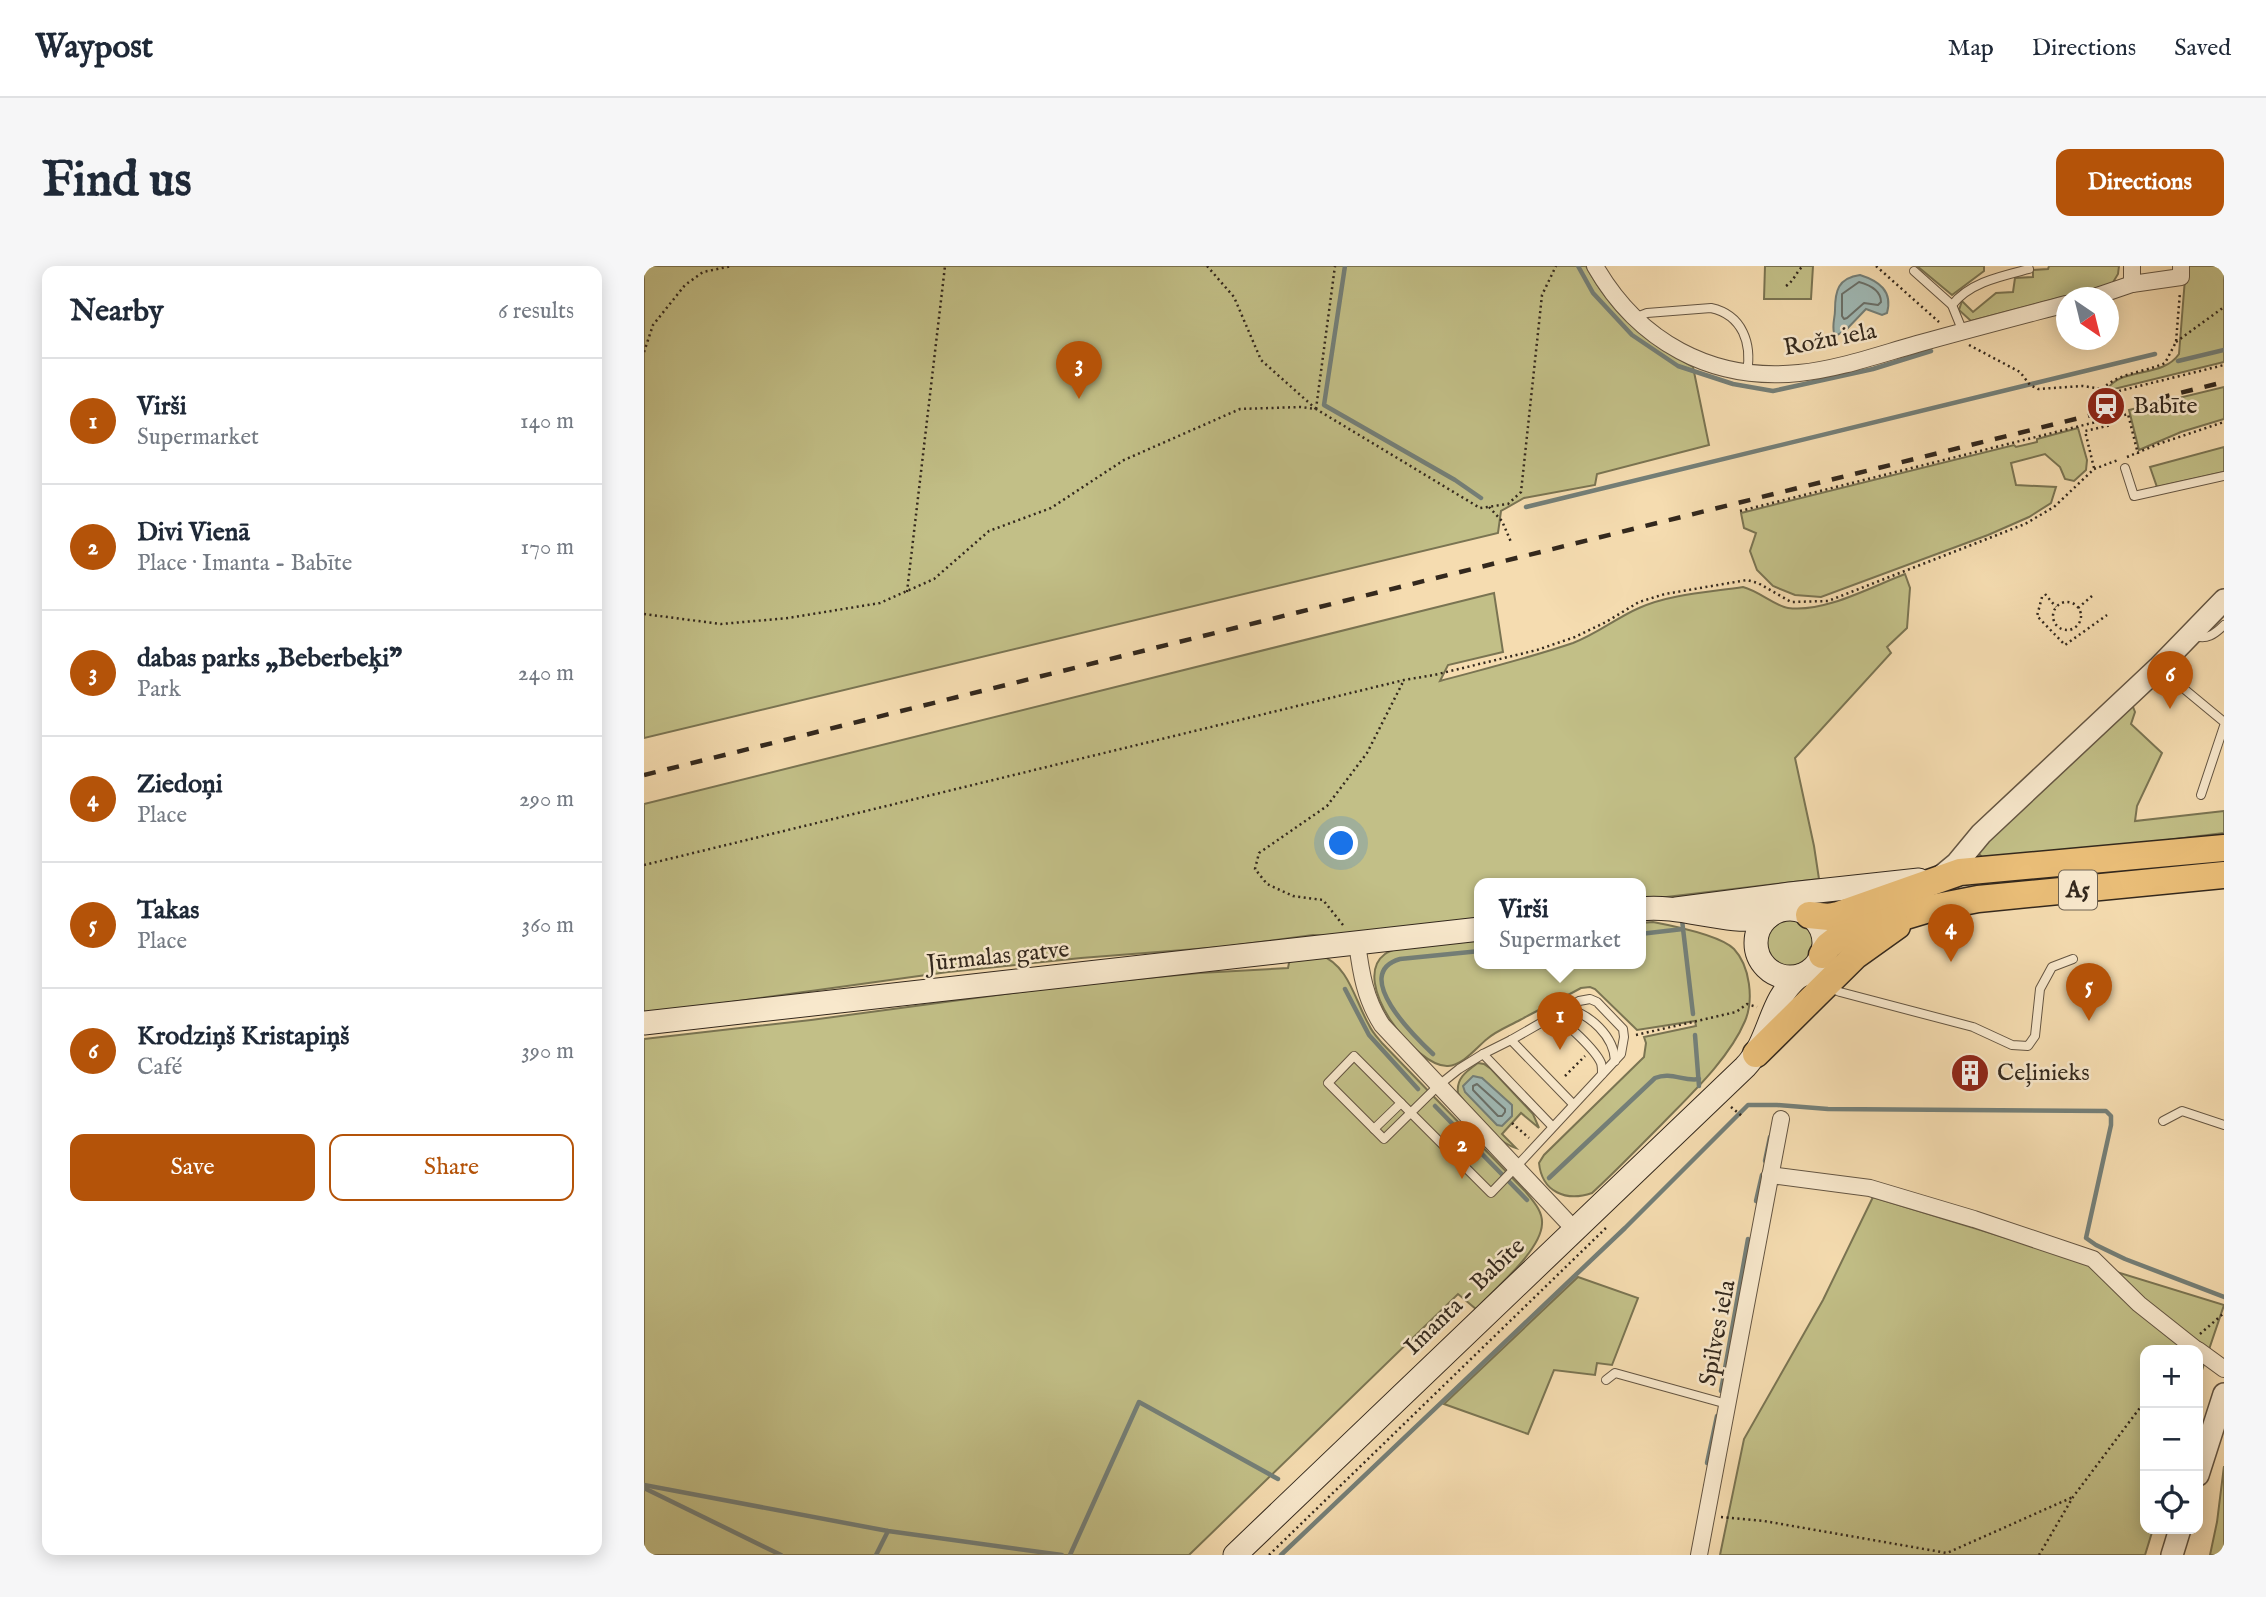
<!DOCTYPE html>
<meta charset="utf-8">
<style>
:root{--surface:#fff;--page:#f6f6f7;--text:#1f2937;--muted:#747a83;--line:#e0e1e3;--accent:#b45309}
body{margin:0;font-family:"IM FELL English",serif;background:var(--page);color:var(--text)}
.controls{position:absolute;right:21px;bottom:21px;display:grid;overflow:hidden;border-radius:14px;box-shadow:0 4px 18px #0003}
.controls button{width:63px;height:63px;display:grid;place-items:center;padding:0;border:0;border-bottom:2px solid var(--line);background:var(--surface);color:var(--text);font:35px sans-serif}
.compass{position:absolute;left:1412px;top:21px;width:63px;height:63px;border-radius:50%;background:var(--surface);box-shadow:0 4px 18px #0003;rotate:145deg}
.you{position:absolute;left:698px;top:578px;width:24px;height:24px;margin:-18px;border:5px solid #fff;border-radius:50%;background:#1a73e8;box-shadow:0 0 0 10px #1a73e833}
.badge{display:grid;place-items:center;width:46px;height:46px;border-radius:50%;background:var(--accent);color:#fff;font-size:23px;font-weight:700}
.pin{position:absolute;translate:-50% -58px;filter:drop-shadow(0 2px 4px #0008)}
.pin::after{content:'';position:absolute;top:37px;width:24px;height:21px;background:inherit;clip-path:polygon(0 0,100% 0,50% 100%)}
.popup{position:absolute;left:830px;top:612px;width:172px;height:91px;box-sizing:border-box;display:grid;place-content:center;border-radius:14px;background:var(--surface);filter:drop-shadow(0 2px 5px #0005);font-size:23px;white-space:nowrap;color:var(--muted)}
.popup b{font-size:26px;color:var(--text)}
.popup::after{content:'';position:absolute;left:50%;top:100%;margin-left:-14px;border:14px solid transparent;border-top-color:var(--surface)}
.list{margin:0;padding:0;list-style:none}
h2{display:flex;justify-content:space-between;align-items:center;height:91px;margin:0;padding:0 28px;font-size:30px}
h2 small{font-size:23px;font-weight:400;color:var(--muted)}
.list li{display:grid;grid-template-columns:46px 1fr auto;gap:21px;align-items:center;box-sizing:border-box;height:126px;padding:0 28px;border-top:2px solid var(--line)}
.list b{display:block;font-size:26px;white-space:nowrap}
.list p{margin:0;font-size:23px;white-space:nowrap;color:var(--muted)}
.list em{font-size:23px;font-style:normal;color:var(--muted)}
.actions{display:flex;gap:14px;padding:21px 28px}
.actions a{flex:1;padding:16px 0;border:2px solid var(--accent);border-radius:14px;text-align:center;font-size:24px;color:var(--accent)}
.actions .main{background:var(--accent);color:#fff}
.icon{flex:none;width:38px;height:38px;fill:none;stroke:currentColor;stroke-width:2;stroke-linecap:round;stroke-linejoin:round}
.map{position:relative;flex:none;width:1580px;height:1289px;overflow:hidden;border-radius:14px}
header{display:flex;align-items:center;gap:42px;box-sizing:border-box;height:98px;padding:0 35px;background:var(--surface);border-bottom:2px solid var(--line)}
header strong{font-size:33px}
nav{display:flex;gap:38px;margin-inline-start:auto;font-size:24px}
.intro{display:flex;align-items:center;justify-content:space-between;box-sizing:border-box;height:168px;padding:0 42px}
h1{margin:0;font-size:49px}
.button{padding:18px 32px;border-radius:14px;background:var(--accent);color:#fff;font-size:24px;font-weight:700}
main{display:flex;gap:42px;padding:0 42px}
aside{flex:1;background:var(--surface);border-radius:14px;box-shadow:0 4px 18px #0003}
.map>svg:first-child{display:block}
.green{fill:#c2bf87;stroke:#7a7452;stroke-width:2}
.water{fill:#a0b9b5;stroke:#747f78;stroke-width:2}
.lines{fill:none;stroke-linecap:round;stroke-linejoin:round}
.shore{stroke:#6a7069;stroke-width:2}
.stream{stroke:#747f78;stroke-width:4.5}
.service-casing{stroke:#645542;stroke-width:10}
.minor-casing{stroke:#645542;stroke-width:18}
.tertiary-casing{stroke:#645542;stroke-width:24}
.secondary-casing{stroke:#33281d;stroke-width:25}
.trunk-casing{stroke:#33281d;stroke-width:29}
.path{stroke:#33281d;stroke-width:2.5;stroke-dasharray:2 3.5;stroke-linecap:butt}
.service{stroke:#f8e8cc;stroke-width:8}
.minor{stroke:#f8e8cc;stroke-width:16}
.tertiary{stroke:#f8e8cc;stroke-width:21}
.secondary{stroke:#f8e8cc;stroke-width:23}
.trunk{stroke:#eabe78;stroke-width:26}
.rail{stroke:#33281d;stroke-width:4.5;stroke-dasharray:12 12;stroke-linecap:butt}
.labels{text-anchor:middle;dominant-baseline:central;stroke-width:5;stroke-linejoin:round;paint-order:stroke}
.shield{fill:#f8e8cc;stroke:#6e6252;stroke-width:2}
.shield-label{font-size:23px;font-weight:bold;fill:#33281d}
.street-label{font-size:24px;fill:#33281d;stroke:#f8e8cc}
.poi-label{font-size:24px;fill:#33281d;stroke:#f8e8cc;text-anchor:start}
</style>
<header>
<strong>Waypost</strong>
<nav><a>Map</a><a>Directions</a><a>Saved</a></nav>
</header>
<div class="intro"><h1>Find us</h1><a class="button">Directions</a></div>
<main>
<aside>
<h2>Nearby<small>6 results</small></h2>
<ul class="list">
<li><span class="badge">1</span><div><b>Virši</b><p>Supermarket</p></div><em>140 m</em></li>
<li><span class="badge">2</span><div><b>Divi Vienā</b><p>Place · Imanta - Babīte</p></div><em>170 m</em></li>
<li><span class="badge">3</span><div><b>dabas parks „Beberbeķi”</b><p>Park</p></div><em>240 m</em></li>
<li><span class="badge">4</span><div><b>Ziedoņi</b><p>Place</p></div><em>290 m</em></li>
<li><span class="badge">5</span><div><b>Takas</b><p>Place</p></div><em>360 m</em></li>
<li><span class="badge">6</span><div><b>Krodziņš Kristapiņš</b><p>Café</p></div><em>390 m</em></li>
</ul>
<div class="actions"><a class="main">Save</a><a>Share</a></div>
</aside>
<div class="map">
<svg width="1580" height="1289" viewBox="0 0 1580 1289">
<rect width="100%" height="100%" fill="#f5dcb0"/>
<filter id="stains"><feTurbulence type="fractalNoise" baseFrequency=".00286" numOctaves="4"/><feColorMatrix values="0 0 0 0 .2 0 0 0 0 .09 0 0 0 0 .02 0 0 0 .5 -.17"/></filter>
<radialGradient id="worn" r=".72"><stop offset=".6" stop-color="#630" stop-opacity="0"/><stop offset="1" stop-color="#630" stop-opacity=".3"/></radialGradient>
<g class="green">
<path d="M0,0H942C970,51 999,73 1049,101L1065,179L953,208L951,219L880,232L857,245L854,267L0,472Z"/>
<polygon points="1121,0 1169,0 1167,33 1120,33"/>
<polygon points="1273,0 1340,0 1340,5 1308,29"/>
<polygon points="1405,0 1475,0 1474,8 1468,18 1327,55 1315,44 1318,35 1329,46 1352,27 1369,26 1371,12 1389,11 1389,4 1404,3"/>
<path d="M1542,0H1580V96L1462,125C1476,100 1518,113 1535,88Z"/>
<polygon points="1580,121 1580,153 1537,166 1495,184 1485,144"/>
<polygon points="1434,162 1443,194 1442,204 1430,215 1421,213 1416,201 1401,188 1367,197 1372,219 1412,221 1407,237 1385,251 1344,269 1177,331 1151,329 1129,320 1113,304 1106,285 1112,267 1100,262 1097,247 1370,179 1372,181 1393,176 1393,173"/>
<polygon points="1580,181 1580,206 1513,221 1506,201"/>
<path d="M1261,308L1266,322L1263,362L1243,381L1247,387L1151,492L1170,580L1175,613L997,634L996,618H836L835,653L686,670L669,669L578,681L437,692L304,706L0,748V538L850,327L859,386L804,399L796,415C840,403 885,392 929,377C953,368 972,352 995,342C1025,328 1067,326 1099,321C1115,325 1131,340 1144,342C1180,347 1227,321 1261,308Z"/>
<polygon points="1483,440 1489,441 1491,446 1487,458 1518,487 1493,540 1491,555 1580,545 1580,567 1467,581 1338,591 1334,587 1337,582"/>
<circle cx="1146" cy="677" r="29"/>
<path d="M1009,656C1030,660 1076,669 1090,683C1106,700 1110,734 1101,755C1085,793 1046,829 1017,859C994,882 972,905 948,927C922,936 898,926 895,897L900,889L1000,791L1002,777L1000,771L1052,760L1051,755L993,764L951,723L946,721L937,722C917,733 896,743 876,754C865,760 852,765 843,773C832,782 819,799 804,800C773,802 704,715 741,688C756,677 814,674 835,671L836,698H996L997,657Z"/>
<path d="M676,689C705,699 711,735 725,759C728,766 733,771 738,777L881,925C889,935 899,945 898,958C897,985 850,1023 832,1043L814,1028L545,1289H0V773L167,754L421,720L555,707L644,702L646,692Z"/>
<path d="M834,797L840,798L847,803L889,848L895,862L877,847L858,868L872,882C853,877 826,843 814,827C812,812 823,805 834,797Z"/>
<polygon points="1229,931 1580,1039 1554,1116 1554,1084 1501,1084 1501,1263 1509,1263 1501,1289 1076,1289 1100,1173 1179,1034"/>
<polygon points="934,1011 994,1032 968,1099 953,1097 951,1109 910,1104 884,1168 800,1138"/>
<polygon points="1580,1200 1580,1289 1566,1289 1573,1256"/>
</g>
<g class="water">
<path d="M1216,9C1235,15 1249,25 1243,47L1238,49L1222,43L1202,64L1193,69L1190,67C1188,58 1191,52 1191,44C1191,25 1194,12 1216,9Z"/>
<polygon points="829,810 838,812 868,839 868,850 858,860 853,859 821,826 819,820"/>
</g>
<g class="lines">
<g class="shore">
<path d="M1215,16C1226,19 1237,24 1237,36L1234,39L1220,37L1203,52L1200,53L1198,50V28Z"/>
<polygon points="833,818 861,843 861,846 858,850 854,850 829,824 829,820"/>
</g>
<g class="stream">
<polyline points="701,0 680,139 811,214 837,232"/>
<polyline points="934,0 949,27 988,69 1034,100 1089,118 1129,125 1229,103 1287,85"/>
<polyline points="1534,95 1580,84"/>
<polyline points="882,241 1511,88"/>
<polyline points="1038,654 1049,748"/>
<polyline points="996,668 1039,663"/>
<polyline points="701,723 725,769 774,823"/>
<polyline points="1051,769 1055,820"/>
<path d="M789,788C771,771 706,708 756,693L836,685"/>
<polyline points="791,840 883,934"/>
<polyline points="1121,895 1126,871"/>
<path d="M905,912L1011,812C1027,805 1040,816 1055,813"/>
<polyline points="1112,935 1118,909"/>
<polyline points="1077,1125 1104,973"/>
<polyline points="1063,1197 1073,1150"/>
<polyline points="0,1219 244,1265 418,1289"/>
<polyline points="0,1222 137,1289"/>
<polyline points="232,1289 244,1265"/>
<polyline points="426,1289 495,1136 634,1213"/>
<polyline points="637,1289 981,962 1104,839 1133,839 1184,843 1462,845 1467,850 1467,859 1442,972 1452,979 1481,993 1580,1031"/>
</g>
<defs>
<g id="service">
<polyline points="1270,5 1308,39"/>
<path d="M990,52L1003,47L1067,42C1099,49 1108,78 1103,106"/>
<path d="M1319,66L1308,39C1326,16 1358,10 1385,3"/>
<polyline points="1481,202 1490,230 1580,210"/>
<path d="M1549,369C1562,375 1571,368 1580,359"/>
<polyline points="1516,403 1580,456"/>
<polyline points="1557,529 1580,460"/>
<polyline points="1187,722 1196,726 1329,761 1368,779 1384,780 1391,770 1396,723 1408,701 1429,693"/>
<path d="M923,743C946,748 970,770 971,795"/>
<path d="M909,751C921,754 952,785 957,797C958,800 958,805 958,808"/>
<polyline points="867,774 929,838"/>
<polyline points="839,788 908,860"/>
<polyline points="1519,855 1538,845 1580,859"/>
<polyline points="730,863 757,837"/>
<polyline points="872,901 977,788 980,771 979,763 953,736 946,733 935,735 867,774 839,788 815,803 795,819 740,873 684,817 710,790 847,927 872,901"/>
<polyline points="962,1114 971,1107 1083,1138"/>
</g>
<g id="minor">
<path d="M951,0C994,75 1067,116 1155,107C1195,103 1234,89 1273,78C1323,64 1373,51 1422,38"/>
<polyline points="1488,18 1488,0"/>
<polyline points="1447,32 1488,18 1537,11 1537,0"/>
<path d="M713,677C717,707 721,733 738,759L930,963"/>
<polyline points="1126,909 1226,922 1330,953 1449,993 1495,1038 1553,1084"/>
<polyline points="1554,1084 1580,1103"/>
<polyline points="1055,1289 1137,853"/>
</g>
<g id="tertiary">
<polyline points="1296,611 1313,597 1337,568 1514,402 1580,334"/>
<polyline points="1554,1209 1580,1128"/>
<polyline points="1528,1289 1536,1263"/>
</g>
<g id="secondary">
<path d="M996,643C1040,638 1081,660 1124,651"/>
<polyline points="1032,643 1146,628 1275,614"/>
<circle cx="1146" cy="677" r="34"/>
<polyline points="0,757 836,663"/>
<path d="M591,1289L1101,801C1128,773 1124,735 1155,710"/>
</g>
<g id="trunk">
<polyline points="1165,649 1185,651 1194,649 1316,606 1580,582"/>
<polyline points="1178,689 1184,680 1198,669 1288,642 1334,633 1580,609"/>
<polyline points="1112,788 1211,690 1253,660"/>
</g>
</defs>
<use href="#service" class="service-casing"/>
<use href="#minor" class="minor-casing"/>
<use href="#tertiary" class="tertiary-casing"/>
<use href="#secondary" class="secondary-casing"/>
<use href="#trunk" class="trunk-casing"/>
<g class="path">
<polyline points="563,0 590,31 617,94 672,143"/>
<polyline points="1232,0 1295,56"/>
<path d="M1142,20C1150,15 1152,6 1159,0"/>
<polyline points="1532,76 1580,41"/>
<polyline points="1325,79 1376,106 1386,119 1394,123 1439,120 1458,123"/>
<polyline points="0,86 9,59 41,19 59,6 88,0"/>
<path d="M1458,123C1476,106 1499,107 1521,97L1532,76L1536,26"/>
<polyline points="1459,129 1580,99"/>
<polyline points="672,143 691,0"/>
<polyline points="1483,191 1517,177 1580,156"/>
<polyline points="1450,202 1441,165 1467,159 1458,123"/>
<polyline points="845,241 858,255 867,276"/>
<polyline points="1096,245 1484,148 1494,188"/>
<polyline points="263,326 301,0"/>
<polyline points="1401,328 1412,341"/>
<polyline points="1398,331 1393,350 1421,379 1463,349"/>
<circle cx="1423" cy="350" r="14"/>
<polyline points="1434,342 1448,330"/>
<polyline points="0,348 77,358 144,352 236,337 290,313 345,265 407,242 480,194 596,143 657,141 672,143 836,242 864,238 877,226 898,29 912,0"/>
<polyline points="0,599 760,414 790,409 893,384 931,371 962,356 995,336 1021,328 1103,314 1114,317 1147,336 1184,335 1381,258 1410,241 1450,203 1474,194"/>
<polyline points="699,659 679,634 649,630 623,618 611,603 615,587 683,540 723,487 760,414"/>
<polyline points="992,769 1092,746 1103,738 1113,741"/>
<polyline points="921,810 941,790"/>
<polyline points="1087,841 1099,851"/>
<polyline points="868,857 885,872"/>
<polyline points="1556,1068 1580,1047"/>
<polyline points="1077,1251 1120,1255 1303,1287 1429,1231"/>
<polyline points="625,1289 964,960"/>
<polyline points="1395,1289 1429,1231 1501,1135"/>
</g>
<use href="#service" class="service"/>
<use href="#minor" class="minor"/>
<use href="#tertiary" class="tertiary"/>
<use href="#secondary" class="secondary"/>
<use href="#trunk" class="trunk"/>
<polyline class="rail" points="0,509 1580,116"/>
</g>
<defs>
<symbol id="station-disc" viewBox="-11 -11 22 22"><circle r="9.5" fill="#8f2418" stroke="#f8e8cc"/><path d="M-3-6H3Q5-6 5-4V2Q5 4 3 4L4.5 6H3L1.5 4h-3L-3 6H-4.5L-3 4Q-5 4-5 2V-4Q-5-6-3-6ZM-3.5-4v3h7v-3ZM-3.5 1v1.5H-2V1ZM2 1v1.5H3.5V1Z" fill="#fff"/></symbol>
<symbol id="building-disc" viewBox="-11 -11 22 22"><circle r="9.5" fill="#8f2418" stroke="#f8e8cc"/><path d="M-4-6H4V6H1V3H-1V6H-4ZM-2.5-4.3h1.7v1.8h-1.7ZM.8-4.3h1.7v1.8H.8ZM-2.5-1h1.7V.8h-1.7ZM.8-1h1.7V.8H.8Z" fill="#fff"/></symbol>
</defs>
<g fill-rule="evenodd">
<use href="#station-disc" x="1440" y="118" width="44" height="44"/>
<use href="#building-disc" x="1304" y="785" width="44" height="44"/>
</g>
<g class="labels">
<rect class="shield" x="1415" y="604.5" width="38" height="39" rx="5"/>
<g class="shield-label">
<text x="1434" y="624">A5</text>
</g>
<g class="street-label">
<text transform="translate(1186 74) rotate(-11)">Rožu iela</text>
<text transform="translate(354 691) rotate(-6)">Jūrmalas gatve</text>
<text transform="translate(821 1031) rotate(-44)">Imanta - Babīte</text>
<text transform="translate(1074 1067) rotate(-79)">Spilves iela</text>
</g>
<g class="poi-label">
<text x="1489" y="140">Babīte</text>
<text x="1353" y="807">Ceļinieks</text>
</g>
</g>
<rect width="100%" height="100%" filter="url(#stains)"/>
<rect width="100%" height="100%" fill="url(#worn)"/>
</svg>
<div class="controls">
<button>+</button>
<button>−</button>
<button><svg class="icon" aria-label="locate" viewBox="0 0 24 24"><circle cx="12" cy="12" r="6"/><path d="M12 2v4M12 18v4M2 12h4M18 12h4"/></svg></button>
</div>
<svg class="compass" viewBox="-18 -18 36 36"><path d="M0-13l5 13h-10z" fill="#e53935"/><path d="M0 13l5-13h-10z" fill="#747a83"/></svg>
<div class="you"></div>
<div class="pin badge" style="left:916px;top:784px">1</div>
<div class="popup"><b>Virši</b>Supermarket</div>
<div class="pin badge" style="left:818px;top:913px">2</div>
<div class="pin badge" style="left:435px;top:133px">3</div>
<div class="pin badge" style="left:1307px;top:696px">4</div>
<div class="pin badge" style="left:1445px;top:755px">5</div>
<div class="pin badge" style="left:1526px;top:443px">6</div>
</div>
</main>
